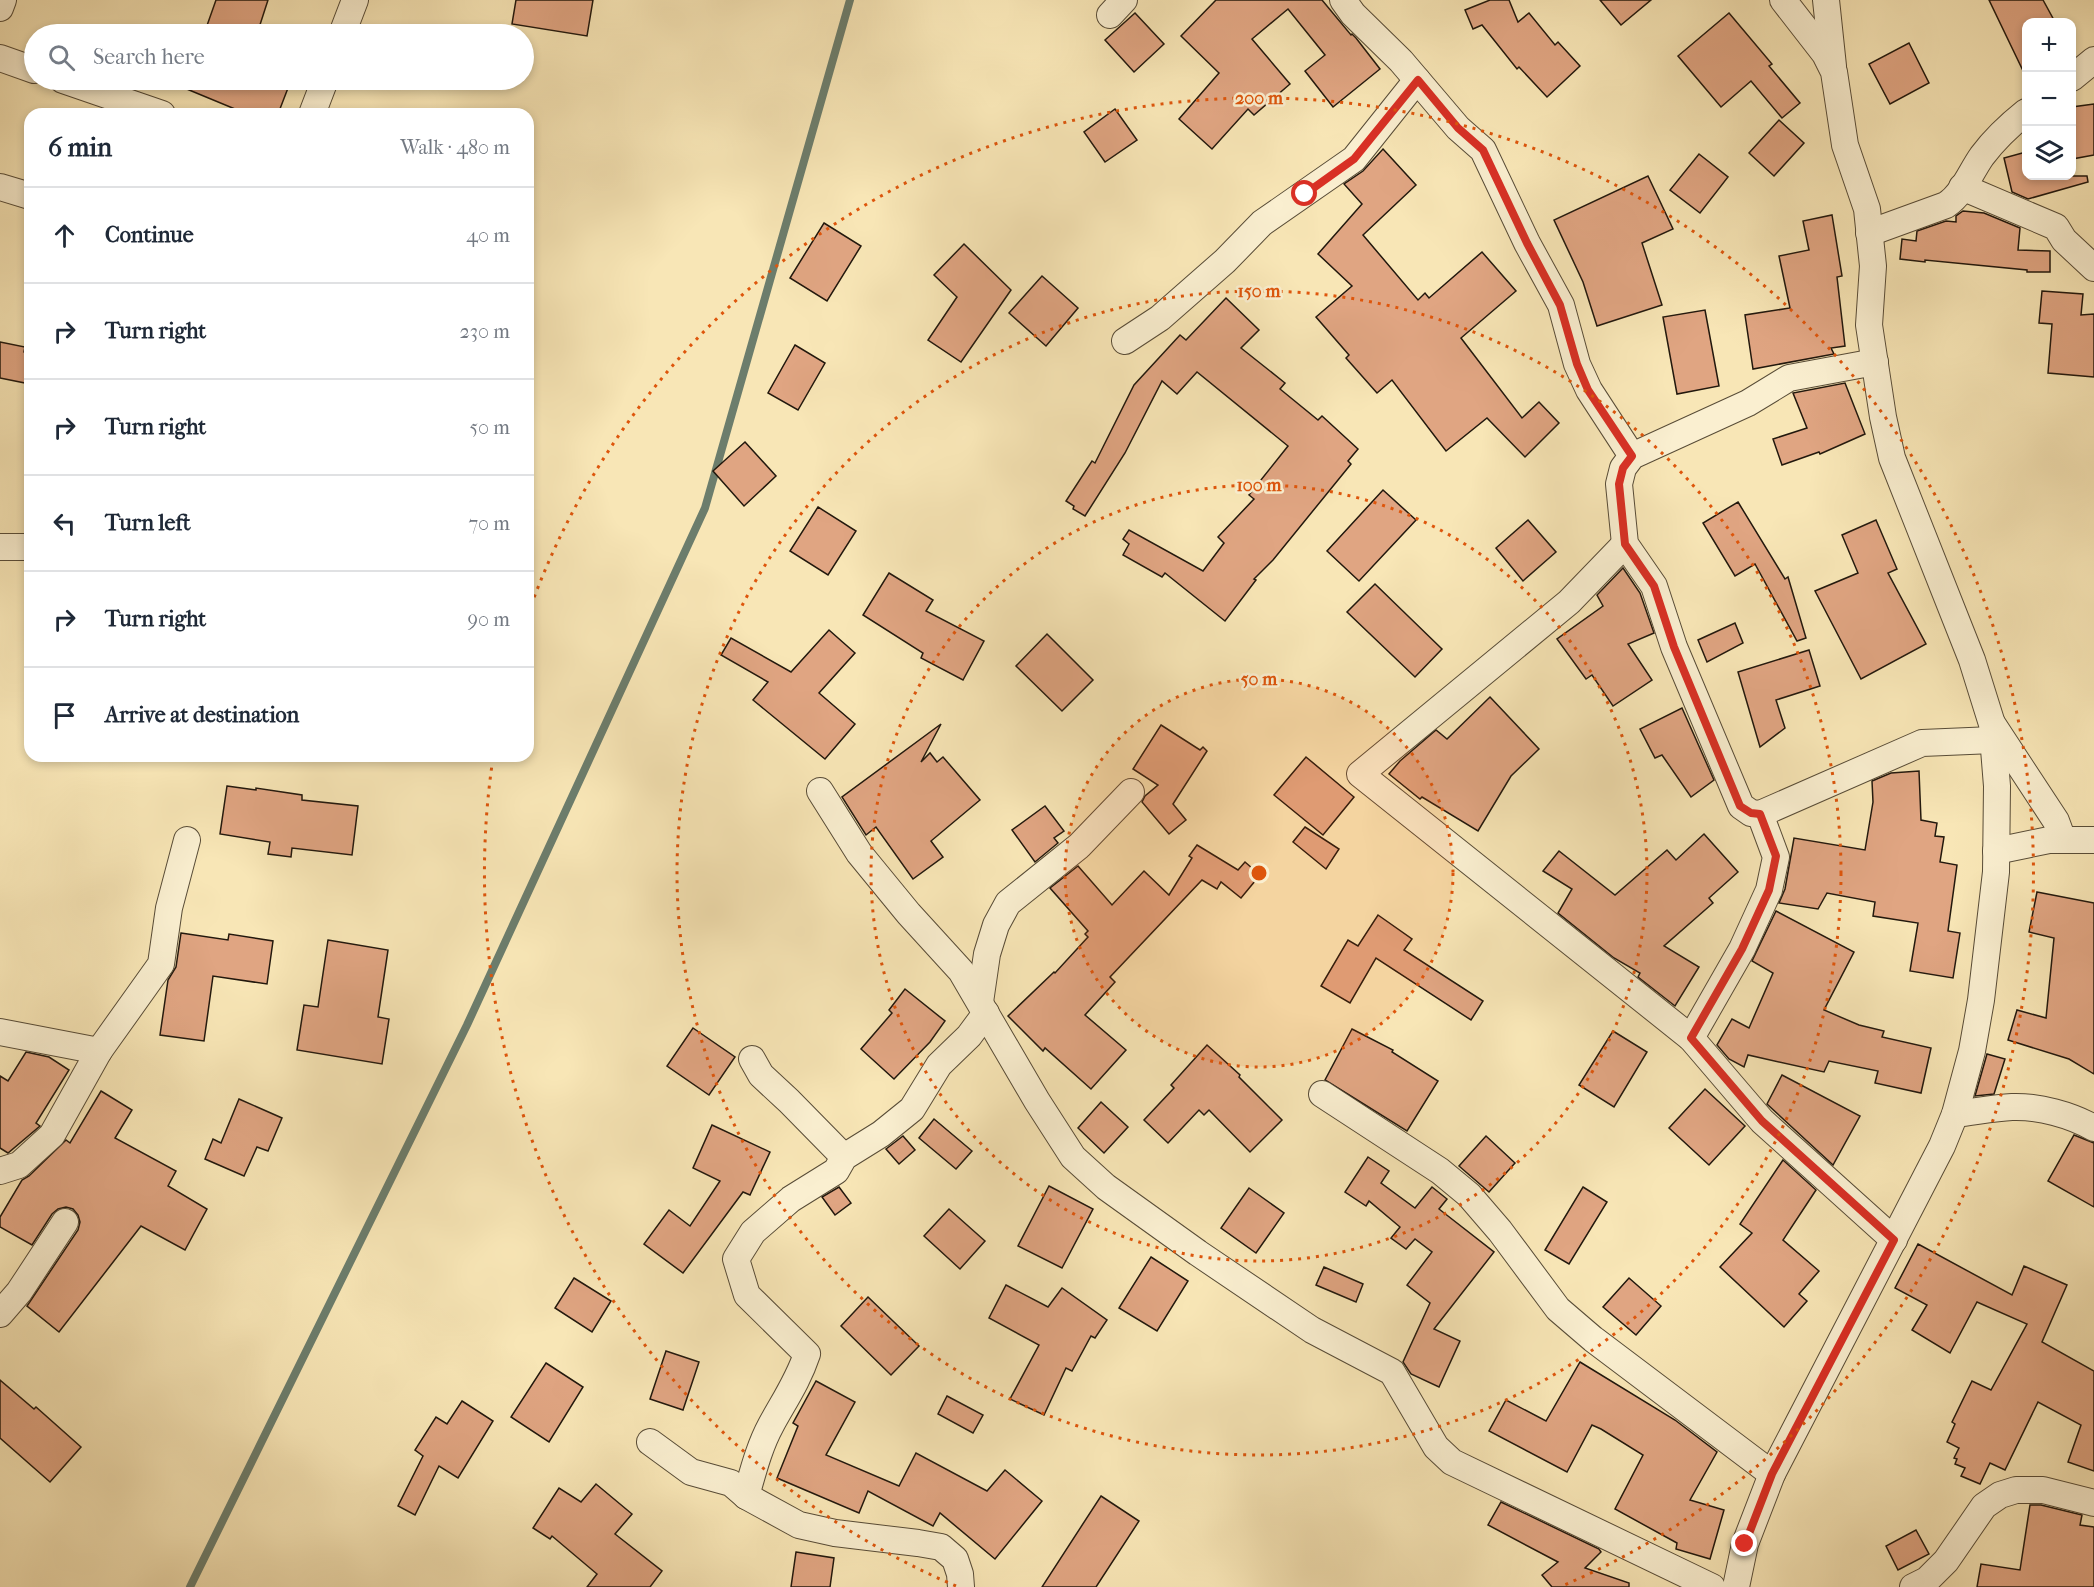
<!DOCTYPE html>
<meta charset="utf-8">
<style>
:root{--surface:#fff;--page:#f2f2f3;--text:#1f2937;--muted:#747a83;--line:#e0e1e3}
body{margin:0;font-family:"IM FELL French Canon",serif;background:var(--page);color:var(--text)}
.controls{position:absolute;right:18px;top:18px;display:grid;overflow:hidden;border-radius:12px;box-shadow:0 3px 9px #0003}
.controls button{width:54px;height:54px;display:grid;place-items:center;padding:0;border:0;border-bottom:2px solid var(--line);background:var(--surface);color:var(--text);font:30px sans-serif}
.stop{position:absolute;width:18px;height:18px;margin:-14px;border:4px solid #d93025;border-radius:50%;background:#fff}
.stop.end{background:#d93025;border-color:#fff;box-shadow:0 2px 6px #0008}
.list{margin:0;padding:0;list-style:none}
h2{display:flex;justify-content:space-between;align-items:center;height:78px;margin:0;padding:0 24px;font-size:26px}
h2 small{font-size:20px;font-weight:400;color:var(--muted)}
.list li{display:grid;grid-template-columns:39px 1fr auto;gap:18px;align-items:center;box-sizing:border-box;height:96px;padding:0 24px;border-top:2px solid var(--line)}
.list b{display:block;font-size:22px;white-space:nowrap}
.list em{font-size:20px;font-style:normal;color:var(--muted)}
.icon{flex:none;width:33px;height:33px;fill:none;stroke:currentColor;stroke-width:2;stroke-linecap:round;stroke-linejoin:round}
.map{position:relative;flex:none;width:2094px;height:1587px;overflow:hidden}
.search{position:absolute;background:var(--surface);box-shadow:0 3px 9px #0003;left:24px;top:24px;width:510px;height:66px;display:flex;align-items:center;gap:15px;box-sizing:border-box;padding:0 21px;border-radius:33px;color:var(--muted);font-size:22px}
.panel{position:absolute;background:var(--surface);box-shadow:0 3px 9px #0003;left:24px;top:108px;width:510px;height:654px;border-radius:18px}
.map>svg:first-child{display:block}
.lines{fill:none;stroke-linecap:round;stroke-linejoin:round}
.stream{stroke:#6c7d6c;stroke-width:8}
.building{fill:#e0a582;stroke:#22180d;stroke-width:1.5}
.minor-casing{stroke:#584c37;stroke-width:28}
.minor{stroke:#faefd0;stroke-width:26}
.route{stroke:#d93025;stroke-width:8}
.ring{fill:none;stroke:#de560c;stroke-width:3;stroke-dasharray:3 6}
.centre{fill:#de560c;stroke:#faefd0;stroke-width:3}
.ring-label{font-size:18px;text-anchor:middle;font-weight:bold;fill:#de560c;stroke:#faefd0;stroke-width:5;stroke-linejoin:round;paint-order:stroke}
</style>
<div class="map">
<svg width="2094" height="1587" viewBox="0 0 2094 1587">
<rect width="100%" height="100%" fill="#f8e6b6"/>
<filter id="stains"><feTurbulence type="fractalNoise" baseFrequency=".00333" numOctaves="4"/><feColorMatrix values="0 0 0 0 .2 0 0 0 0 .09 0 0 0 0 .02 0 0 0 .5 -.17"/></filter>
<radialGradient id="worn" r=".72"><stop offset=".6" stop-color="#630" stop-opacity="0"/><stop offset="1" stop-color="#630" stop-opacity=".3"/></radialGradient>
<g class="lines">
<polyline class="stream" points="190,1587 467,1025 705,508 850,0"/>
</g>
<g class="building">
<polygon points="216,0 268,0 257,34 204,34"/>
<polygon points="516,0 593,0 587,36 512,24"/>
<polygon points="1216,0 1322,0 1351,35 1352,34 1356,38 1380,69 1333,107 1305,71 1325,55 1288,9 1252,39 1290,84 1254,115 1248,109 1212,149 1179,119 1219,73 1181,36"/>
<polygon points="1490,0 1509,0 1518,22 1529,13 1555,45 1558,42 1580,66 1547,97 1519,67 1517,69 1482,25 1473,29 1465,10"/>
<polygon points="1600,0 1651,0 1621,25"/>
<polygon points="1989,0 2043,0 2055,22 2026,22 2026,77"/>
<polygon points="1135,13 1164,44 1134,72 1105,40"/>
<polygon points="1729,13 1772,64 1769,66 1800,103 1782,118 1751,81 1721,107 1678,56"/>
<polygon points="1909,43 1929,83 1890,104 1869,64"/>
<polygon points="165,80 265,80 288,88 278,114 247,114"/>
<polygon points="2094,104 2094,155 2072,159 2072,107"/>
<polygon points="1115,109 1137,140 1105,162 1084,132"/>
<polygon points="1779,120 1804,143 1774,176 1749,153"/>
<polygon points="1383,149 1416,185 1363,235 1418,300 1425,293 1429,298 1482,252 1516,291 1461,338 1522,418 1539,402 1559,423 1525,457 1487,418 1446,451 1392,380 1377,393 1346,358 1349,355 1316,317 1352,286 1318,254 1362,204 1344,184 1363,171"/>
<polygon points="2026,152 2026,176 2087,176 2088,182 2028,199 2012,192 2004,158"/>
<polygon points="1699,154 1728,177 1700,213 1670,190"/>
<polygon points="1648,176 1673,229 1642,243 1662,305 1597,326 1583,282 1554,220"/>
<polygon points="1963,211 1984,213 2020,228 2018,250 2050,251 2050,272 2027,272 2027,270 1925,260 1925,262 1900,259 1902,239 1916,241 1917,231 1946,221 1956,222 1956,216"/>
<polygon points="1832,215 1842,276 1837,277 1845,346 1831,348 1834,354 1753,369 1745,315 1790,308 1779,256 1809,250 1803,221"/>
<polygon points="824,223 861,246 827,301 790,278"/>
<polygon points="964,244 1011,290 961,362 928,340 957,297 934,275"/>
<polygon points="1042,276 1078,308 1046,346 1009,313"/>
<polygon points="2042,291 2083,294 2081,315 2094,314 2094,377 2048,373 2052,324 2039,323"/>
<polygon points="1226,298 1259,330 1241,348 1285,383 1280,389 1318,420 1322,416 1358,449 1348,461 1351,464 1273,560 1254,579 1256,580 1225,621 1165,573 1162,577 1123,555 1129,544 1123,539 1129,530 1203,571 1224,543 1218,537 1254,499 1249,495 1288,446 1197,372 1177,394 1162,381 1125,453 1085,516 1073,509 1074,506 1066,501 1092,461 1095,463 1134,385 1180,335 1186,340"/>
<polygon points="1705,310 1719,386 1677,394 1663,317"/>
<polygon points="0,342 25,347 24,352 30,353 30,384 0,378"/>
<polygon points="795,345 825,363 798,410 768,393"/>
<polygon points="1845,383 1865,434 1820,454 1819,452 1782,465 1773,439 1807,428 1793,393"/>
<polygon points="745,442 776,476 744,506 713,471"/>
<polygon points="1383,490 1416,520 1359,581 1327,551"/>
<polygon points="1738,502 1785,579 1788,577 1806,638 1797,641 1755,564 1735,576 1703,523"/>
<polygon points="818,507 856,531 828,575 790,551"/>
<polygon points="1528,520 1556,552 1523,581 1496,548"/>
<polygon points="1876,520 1897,569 1888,573 1926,644 1861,679 1815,591 1858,573 1842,535"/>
<polygon points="1623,568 1640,593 1654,633 1628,644 1652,680 1613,706 1592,675 1586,679 1557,639 1603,606 1597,595"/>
<polygon points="889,573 933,600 926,611 984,641 963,680 921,658 923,653 863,615"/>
<polygon points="1375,584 1442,649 1415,677 1347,612"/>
<polygon points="1735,623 1743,643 1707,662 1698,640"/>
<polygon points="829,630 855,653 819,693 855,724 825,759 753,700 768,682 721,655 731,638 791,672"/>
<polygon points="1047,634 1093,680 1062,711 1016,666"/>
<polygon points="1809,650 1820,686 1776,700 1785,728 1760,747 1738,672"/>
<polygon points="1490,697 1539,749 1511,776 1478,831 1422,797 1420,799 1389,774 1400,761 1436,730 1447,739"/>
<polygon points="1682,708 1714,780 1691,797 1662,755 1655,758 1640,729"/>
<polygon points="941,724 921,762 930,753 937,762 943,757 980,800 931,841 943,857 913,879 876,827 866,835 842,797"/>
<polygon points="1161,725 1200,750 1203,747 1207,751 1173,804 1186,820 1169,834 1142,802 1145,796 1158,785 1133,769"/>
<polygon points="1306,757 1354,797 1323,835 1274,795"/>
<polygon points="1919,771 1921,820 1937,823 1935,836 1944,837 1940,862 1957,865 1948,931 1960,933 1953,978 1910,971 1918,923 1873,916 1875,902 1827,893 1818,909 1779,903 1785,889 1794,838 1865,850 1873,802 1872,781 1891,773"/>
<polygon points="227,786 256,790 256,788 302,795 302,800 358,806 352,855 292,848 291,857 268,854 270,842 220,834"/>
<polygon points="1045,806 1064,831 1054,838 1058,843 1035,862 1012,830"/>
<polygon points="1305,827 1339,849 1326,869 1293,842"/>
<polygon points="1704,834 1738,872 1709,898 1713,903 1664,946 1699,967 1675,1006 1638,977 1640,973 1614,958 1558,913 1572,889 1543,871 1559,851 1615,895 1667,850 1676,860"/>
<polygon points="1197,845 1238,870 1245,862 1260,875 1241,898 1221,882 1217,889 1202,880 1110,977 1115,982 1085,1015 1126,1050 1091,1089 1045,1048 1043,1051 1008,1016 1054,972 1055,973 1088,937 1085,934 1088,931 1050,888 1078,866 1112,905 1144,871 1169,895 1192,858 1189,856"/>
<polygon points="2037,892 2094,903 2094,1074 2069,1059 2008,1040 2017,1010 2046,1018 2054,938 2029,932"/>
<polygon points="1776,911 1854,952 1824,1010 1859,1025 1884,1031 1882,1037 1931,1048 1921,1093 1875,1083 1878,1071 1829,1061 1824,1072 1748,1055 1744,1067 1729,1059 1717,1045 1732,1019 1749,1028 1773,973 1752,961"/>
<polygon points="1378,915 1412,939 1404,950 1483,1001 1471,1020 1376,958 1350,1003 1321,986 1348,940 1358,946"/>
<polygon points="181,933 228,940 229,934 273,941 267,984 213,976 204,1041 160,1035 168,980 176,967"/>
<polygon points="328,940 388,950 378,1017 389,1019 382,1064 297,1050 304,1005 318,1007"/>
<polygon points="905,989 945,1021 930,1042 894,1079 861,1049 892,1013 889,1010"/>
<polygon points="693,1028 735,1057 709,1095 667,1066"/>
<polygon points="1352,1029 1393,1050 1392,1052 1438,1081 1407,1131 1325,1080"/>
<polygon points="1613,1031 1647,1052 1614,1107 1579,1085"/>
<polygon points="1207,1045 1240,1075 1239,1077 1282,1120 1250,1152 1209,1110 1204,1115 1199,1110 1168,1143 1144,1120 1174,1088 1171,1085"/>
<polygon points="26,1052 49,1057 69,1070 36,1123 40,1126 8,1153 0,1148 0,1076 8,1081"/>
<polygon points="1987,1054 2005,1059 1994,1094 1975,1096"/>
<polygon points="1782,1075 1860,1116 1833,1165 1767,1104"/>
<polygon points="1705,1089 1745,1126 1709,1165 1669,1128"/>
<polygon points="101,1091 132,1110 115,1138 176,1171 168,1186 207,1209 185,1250 141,1226 59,1332 27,1306 78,1230 80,1222 78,1215 73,1209 66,1207 58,1209 52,1214 32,1245 0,1227 0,1217 22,1180 29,1176 66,1140 70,1143"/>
<polygon points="239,1099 282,1118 268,1151 257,1147 244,1176 205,1159 213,1139 221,1143"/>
<polygon points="1101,1102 1128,1127 1104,1153 1078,1128"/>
<polygon points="934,1119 972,1151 956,1169 919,1138"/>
<polygon points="712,1125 770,1152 750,1195 743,1192 683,1273 644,1244 669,1210 690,1226 720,1181 693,1168"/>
<polygon points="2074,1135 2094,1143 2094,1207 2048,1181"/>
<polygon points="903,1136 915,1150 899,1164 886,1149"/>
<polygon points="1486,1136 1515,1163 1489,1192 1459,1166"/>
<polygon points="1368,1157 1389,1171 1381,1183 1415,1208 1432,1187 1447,1199 1439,1209 1494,1252 1434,1329 1460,1341 1439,1387 1411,1374 1403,1362 1430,1303 1407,1285 1432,1252 1415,1239 1406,1249 1391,1238 1400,1227 1369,1201 1366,1206 1345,1192"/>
<polygon points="1783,1160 1816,1190 1783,1240 1819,1271 1799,1294 1807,1301 1784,1327 1720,1267 1752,1233 1740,1224"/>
<polygon points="1049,1186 1093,1209 1062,1268 1018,1246"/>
<polygon points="839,1187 851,1203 835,1215 822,1197"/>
<polygon points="1583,1187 1607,1202 1569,1264 1545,1250"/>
<polygon points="1249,1188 1284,1213 1256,1253 1221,1228"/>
<polygon points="949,1209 985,1241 960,1269 924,1236"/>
<polygon points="1918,1244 2012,1295 2024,1266 2067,1285 2042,1342 2094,1371 2094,1471 2068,1462 2081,1425 2038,1402 2005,1470 1990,1463 1980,1484 1961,1476 1965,1468 1955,1464 1957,1459 1954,1458 1959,1448 1947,1442 1955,1424 1952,1422 1972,1381 1991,1390 2027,1324 1977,1302 1950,1353 1912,1330 1927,1305 1895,1288"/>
<polygon points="1151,1257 1188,1281 1157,1331 1119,1308"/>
<polygon points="1324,1267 1363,1284 1356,1302 1316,1285"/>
<polygon points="574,1278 611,1301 592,1332 555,1308"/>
<polygon points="1629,1278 1661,1306 1636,1335 1603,1307"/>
<polygon points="1006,1285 1048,1307 1062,1288 1107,1320 1095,1338 1091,1336 1072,1371 1066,1368 1044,1415 1010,1399 1039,1345 989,1318"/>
<polygon points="868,1297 919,1346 891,1375 841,1326"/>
<polygon points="666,1351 699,1362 683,1410 650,1399"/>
<polygon points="1580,1362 1675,1420 1717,1452 1690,1500 1724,1510 1710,1559 1676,1549 1677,1543 1615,1509 1643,1455 1601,1429 1592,1425 1567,1472 1489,1431 1506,1400 1546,1421"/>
<polygon points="546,1363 583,1387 549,1442 511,1417"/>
<polygon points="0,1380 34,1409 36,1407 81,1447 50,1482 0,1438"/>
<polygon points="816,1381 855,1402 826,1455 899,1486 916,1453 987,1491 1005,1470 1042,1501 995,1559 940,1513 933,1526 868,1491 859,1513 777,1478 798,1426 793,1423"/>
<polygon points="947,1396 983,1415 973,1433 938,1414"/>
<polygon points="462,1401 493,1421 458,1478 439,1466 415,1515 398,1506 423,1456 415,1450 436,1417 447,1424"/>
<polygon points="596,1484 632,1514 615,1534 662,1571 650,1587 587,1587 597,1574 552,1536 550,1539 533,1528 559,1488 581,1502"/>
<polygon points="1101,1496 1139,1521 1096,1587 1042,1587"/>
<polygon points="1501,1502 1599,1549 1601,1552 1585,1568 1629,1583 1629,1587 1552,1587 1542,1575 1558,1562 1488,1525"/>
<polygon points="2030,1505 2041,1505 2082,1515 2080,1525 2094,1527 2094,1587 1977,1587 1981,1564 2020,1570"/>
<polygon points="1916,1530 1929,1554 1898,1570 1886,1546"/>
<polygon points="796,1552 834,1558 830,1587 791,1587"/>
</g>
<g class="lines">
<defs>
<g id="minor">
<polyline points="1343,0 1353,14 1401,61 1458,128 1483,150 1527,243 1561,305 1577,364 1589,390 1632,456"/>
<polyline points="1826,0 1833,66"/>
<polyline points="0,8 3,0"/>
<polyline points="1110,15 1124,0"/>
<polyline points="342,34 355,0"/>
<polyline points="0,58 34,70"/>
<polyline points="2072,78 2094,60"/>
<polyline points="63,80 162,114"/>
<polyline points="312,114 325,80"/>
<polyline points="0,187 30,196"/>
<polyline points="1962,187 2056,227 2064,240 2094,268"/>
<path d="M1869,233L1946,205C1963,194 1970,173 1982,156C1994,140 2011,124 2026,112"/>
<polyline points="1125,341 1160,318 1225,261 1262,223 1354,159 1417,80"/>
<polyline points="1875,362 1789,378 1748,403 1632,456 1623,468 1619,484 1625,544 1654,586 1674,647 1741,806 1751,813 1760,814 1922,743 1993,740"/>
<polyline points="1625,544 1569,602 1360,774 1691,1038 1762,1121 1894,1240"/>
<polyline points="0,547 30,547"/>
<polyline points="1993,725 2056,821 2063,840"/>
<polyline points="820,791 859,853 909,914 961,971 1037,1101 1073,1157 1106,1187 1198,1253 1312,1330 1392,1372 1436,1447 1452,1462 1712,1587"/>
<polyline points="1996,851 2049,840 2094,840"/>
<polyline points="980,1002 987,954 996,925 1008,903 1079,846 1131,792"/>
<polyline points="0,1032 99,1051"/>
<polyline points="1691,1038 1742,949 1769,890 1776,857 1760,814"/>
<polyline points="752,1059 761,1075 789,1101 844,1157"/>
<polyline points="1322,1094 1440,1171 1469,1195 1500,1231 1558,1309 1593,1339 1772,1474"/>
<path d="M1955,1114C1974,1112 1993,1108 2012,1107C2039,1106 2071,1115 2094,1128"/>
<polyline points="0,1171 19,1165 52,1135 99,1051 161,964 169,908 187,840"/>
<polyline points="0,1314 19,1292 65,1222"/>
<polyline points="650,1442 691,1472 731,1483 746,1496 799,1525 835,1533 918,1543 941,1547 955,1559 960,1574 961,1587"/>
<path d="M746,1496C753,1472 759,1447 771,1425C784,1401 798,1381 807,1354L747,1295L736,1259L753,1232L791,1199L836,1171L844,1157L881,1134L912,1109L939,1065L969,1036L986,1013"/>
<polyline points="1736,1587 1745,1544 1772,1474 1942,1146 1955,1114 1972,1051 1981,1000 1996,872 1997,786 1992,724 1972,660 1892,458 1883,417 1869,325 1873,266 1867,209 1845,145 1834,72 1825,54 1783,0"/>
<polyline points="1913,1587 1927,1580 1946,1561 1984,1506 2000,1495 2016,1490 2043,1490 2094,1503"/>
</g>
</defs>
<use href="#minor" class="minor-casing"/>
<use href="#minor" class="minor"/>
</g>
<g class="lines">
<polyline class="route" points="1305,194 1354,159 1418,80 1458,128 1483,150 1527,243 1560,305 1577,364 1588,390 1632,456 1623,468 1619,484 1625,544 1654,586 1674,647 1740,806 1751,813 1760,814 1776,856 1769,890 1742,949 1691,1038 1762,1121 1894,1240 1772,1474 1745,1544"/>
</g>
<circle cx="1259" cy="873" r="194" fill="#de560c" fill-opacity=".12"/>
<g class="ring">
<circle cx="1259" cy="873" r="194"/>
<circle cx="1259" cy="873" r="388"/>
<circle cx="1259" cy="873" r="582"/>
<path d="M956 1586A775 775 0 0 1 493 758M528 614A775 775 0 1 1 1562 1586"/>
</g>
<circle cx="1259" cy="873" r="9" class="centre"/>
<g class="ring-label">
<text x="1259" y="104">200 m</text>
<text x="1259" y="297">150 m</text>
<text x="1259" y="491">100 m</text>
<text x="1259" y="685">50 m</text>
</g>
<rect width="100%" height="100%" filter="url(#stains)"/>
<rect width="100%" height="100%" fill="url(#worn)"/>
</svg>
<div class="controls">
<button>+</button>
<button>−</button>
<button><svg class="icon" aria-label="layers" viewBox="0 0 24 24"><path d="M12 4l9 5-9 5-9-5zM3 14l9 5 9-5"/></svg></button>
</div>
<div class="stop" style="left:1305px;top:194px"></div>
<div class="stop end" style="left:1745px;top:1544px"></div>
<div class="search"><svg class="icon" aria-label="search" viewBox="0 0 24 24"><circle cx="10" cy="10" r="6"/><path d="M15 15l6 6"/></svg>Search here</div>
<section class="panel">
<h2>6 min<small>Walk · 480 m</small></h2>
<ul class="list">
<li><svg class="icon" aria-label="ahead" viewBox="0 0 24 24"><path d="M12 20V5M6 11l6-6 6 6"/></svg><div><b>Continue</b></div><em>40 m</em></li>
<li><svg class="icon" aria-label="right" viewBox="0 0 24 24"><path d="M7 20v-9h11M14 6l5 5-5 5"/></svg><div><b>Turn right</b></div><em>230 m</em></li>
<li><svg class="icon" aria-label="right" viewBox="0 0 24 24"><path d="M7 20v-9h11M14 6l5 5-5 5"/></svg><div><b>Turn right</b></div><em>50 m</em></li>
<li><svg class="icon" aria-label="left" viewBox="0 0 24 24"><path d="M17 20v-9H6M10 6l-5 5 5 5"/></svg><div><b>Turn left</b></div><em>70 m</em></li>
<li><svg class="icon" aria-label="right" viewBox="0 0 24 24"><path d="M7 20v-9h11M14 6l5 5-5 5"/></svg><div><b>Turn right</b></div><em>90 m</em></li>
<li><svg class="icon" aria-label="arrive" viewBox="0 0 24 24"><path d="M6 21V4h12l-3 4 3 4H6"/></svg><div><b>Arrive at destination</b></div></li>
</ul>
</section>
</div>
